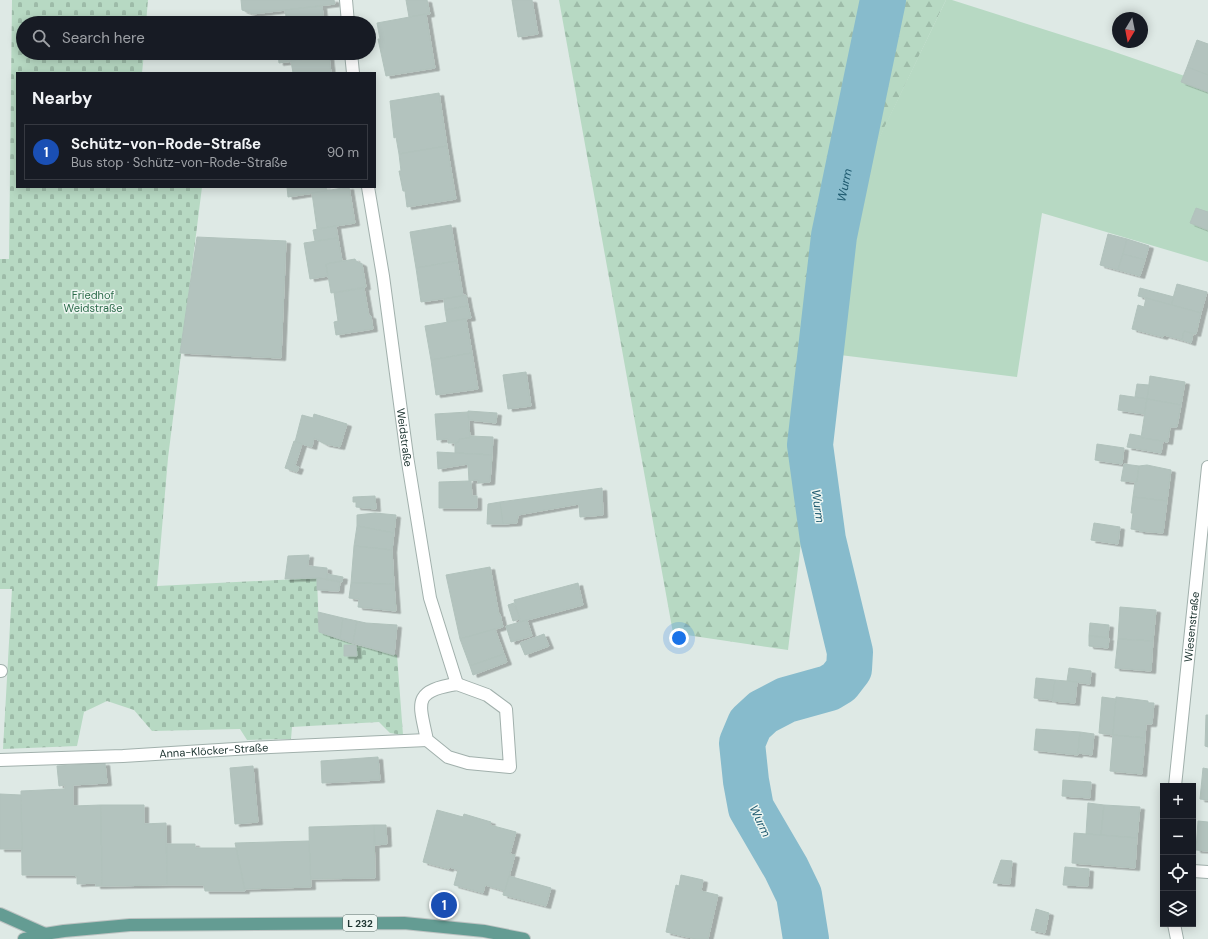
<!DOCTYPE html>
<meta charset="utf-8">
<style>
:root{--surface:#171b24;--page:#20242c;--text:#f1f3f6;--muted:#9ea1a6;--line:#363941;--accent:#eb8a5a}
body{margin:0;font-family:"DM Sans",sans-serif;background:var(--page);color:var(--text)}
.controls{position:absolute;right:12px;bottom:12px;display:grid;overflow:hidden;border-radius:0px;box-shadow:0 2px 10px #0003}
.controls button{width:36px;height:36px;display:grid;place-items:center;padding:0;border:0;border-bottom:1px solid var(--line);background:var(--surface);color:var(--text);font:20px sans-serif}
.compass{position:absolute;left:1112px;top:12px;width:36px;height:36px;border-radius:50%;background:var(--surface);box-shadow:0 2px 10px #0003;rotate:190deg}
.you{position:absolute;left:679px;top:638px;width:14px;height:14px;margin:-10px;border:3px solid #fff;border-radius:50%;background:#1a73e8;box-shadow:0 0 0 6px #1a73e833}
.badge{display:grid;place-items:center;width:26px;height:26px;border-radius:50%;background:var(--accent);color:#fff;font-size:13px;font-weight:700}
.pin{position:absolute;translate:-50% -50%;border:2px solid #fff;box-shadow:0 1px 4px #0006}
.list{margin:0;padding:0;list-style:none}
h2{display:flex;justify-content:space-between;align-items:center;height:52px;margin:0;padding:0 16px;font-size:17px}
h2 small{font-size:13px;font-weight:400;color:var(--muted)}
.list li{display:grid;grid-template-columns:26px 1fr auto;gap:12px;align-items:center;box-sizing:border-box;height:56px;margin:0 8px 8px;padding:0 8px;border:1px solid var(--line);border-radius:0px}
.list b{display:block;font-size:15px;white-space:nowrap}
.list p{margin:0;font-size:13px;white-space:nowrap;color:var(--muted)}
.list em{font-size:13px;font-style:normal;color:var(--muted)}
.icon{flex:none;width:22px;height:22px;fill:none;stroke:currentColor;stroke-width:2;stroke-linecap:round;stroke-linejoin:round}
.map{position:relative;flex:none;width:1208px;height:939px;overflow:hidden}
.search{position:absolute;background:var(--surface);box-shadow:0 2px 10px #0003;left:16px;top:16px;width:360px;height:44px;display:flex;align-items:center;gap:10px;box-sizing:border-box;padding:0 14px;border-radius:22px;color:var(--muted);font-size:15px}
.panel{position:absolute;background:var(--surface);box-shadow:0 2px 10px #0003;left:16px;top:72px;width:360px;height:116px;border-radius:0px}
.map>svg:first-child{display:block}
.forest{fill:url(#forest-firs)}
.cemetery{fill:url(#cemetery-stones)}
.garden{fill:#b7d9c3}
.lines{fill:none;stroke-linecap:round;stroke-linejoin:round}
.river{stroke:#87bbcc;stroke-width:46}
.building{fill:#b3c3be;stroke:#b1c2bc;filter:url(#shadow)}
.minor-casing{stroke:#a1b0ac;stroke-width:14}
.major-casing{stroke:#bcc3c2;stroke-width:14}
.minor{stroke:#fff;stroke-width:12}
.major{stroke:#649c93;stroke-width:12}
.labels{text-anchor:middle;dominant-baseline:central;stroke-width:3;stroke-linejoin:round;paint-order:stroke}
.shield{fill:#eef6f2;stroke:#5e706c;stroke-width:1}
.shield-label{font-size:10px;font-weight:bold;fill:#203733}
.park-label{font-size:11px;fill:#2d6c4b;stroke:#eef6f2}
.street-label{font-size:11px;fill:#203733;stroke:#eef6f2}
.water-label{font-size:12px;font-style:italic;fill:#1e5a6f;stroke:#eef6f2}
</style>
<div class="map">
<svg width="1208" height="939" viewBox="0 0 1208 939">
<defs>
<pattern id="forest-firs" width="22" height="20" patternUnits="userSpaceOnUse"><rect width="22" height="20" fill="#b7d9c3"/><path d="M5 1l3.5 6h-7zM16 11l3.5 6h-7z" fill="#9dbba8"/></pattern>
<pattern id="cemetery-stones" width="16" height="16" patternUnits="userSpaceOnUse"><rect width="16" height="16" fill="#b7d9c3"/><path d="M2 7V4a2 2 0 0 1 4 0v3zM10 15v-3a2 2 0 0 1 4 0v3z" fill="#9dbba8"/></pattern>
<filter id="shadow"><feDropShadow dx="4.5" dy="2.5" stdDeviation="0" flood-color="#0004"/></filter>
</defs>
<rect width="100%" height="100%" fill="#dee9e5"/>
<polygon class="forest" points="559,0 946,0 866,166 824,353 788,650 673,633"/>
<polygon class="cemetery" points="12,0 148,0 146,23 23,23 23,53 144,53 142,73 17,73 17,187 202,187 168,458 157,586 317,578 319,632 356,645 397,655 403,735 390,733 379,722 292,727 291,739 247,740 240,729 152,731 134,710 107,701 84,712 77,746 3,749 12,589 0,589 0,259 9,259"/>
<polygon class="garden" points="946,0 952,0 1109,50 1208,84 1208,262 1042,213 1017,377 824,353 866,165"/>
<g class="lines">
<path class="river" id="s1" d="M806,939L799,895L786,868L751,808L746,781L742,743L750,724L763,712L786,700L829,688L839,682L849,669L850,652L823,540L810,445L834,236L883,0"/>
</g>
<g class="building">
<polygon points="241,0 334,0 335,4 253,14 242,10"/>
<polygon points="406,0 427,0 430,14 409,17"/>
<polygon points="512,0 532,0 538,34 518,37"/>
<polygon points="322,6 324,23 287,23 285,10"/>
<polygon points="426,14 435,68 386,76 378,39 380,39 377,23"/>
<polygon points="1197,40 1208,44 1208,75 1187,67"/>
<polygon points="278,53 329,53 329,56 279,63"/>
<polygon points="329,56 331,73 293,73 291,61"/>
<polygon points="1187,67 1208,75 1208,92 1181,82"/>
<polygon points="439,93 447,146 399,154 396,137 394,138 390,101"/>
<polygon points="447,146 456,199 407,207 405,191 403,191 399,171 401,171 399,154"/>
<polygon points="287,187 326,187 327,191 288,197"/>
<polygon points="349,187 355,223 317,229 312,193"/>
<polygon points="1196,208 1208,212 1208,230 1190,223"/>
<polygon points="451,225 457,261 416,268 410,232"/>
<polygon points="336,226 338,238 315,241 313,230"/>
<polygon points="1108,234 1127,239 1118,270 1100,265"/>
<polygon points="197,237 286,241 281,358 180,353"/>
<polygon points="338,238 342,261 326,264 328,276 310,279 304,243"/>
<polygon points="1127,239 1149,246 1145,260 1123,254"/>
<polygon points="1123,254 1145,260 1140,276 1118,270"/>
<polygon points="355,259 356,261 362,264 366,287 331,293 326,264"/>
<polygon points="457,261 463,296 421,302 416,268"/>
<polygon points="1177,284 1207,292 1201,313 1171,305"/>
<polygon points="364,288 369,316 371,316 373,329 336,335 334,322 338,321 334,293"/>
<polygon points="1140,288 1174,297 1171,305 1138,296"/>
<polygon points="466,295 468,306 445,310 444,299"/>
<polygon points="1146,298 1201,313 1196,334 1184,331 1182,340 1164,335 1163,337 1132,329 1138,305 1144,307"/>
<polygon points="468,306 471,318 447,322 445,310"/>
<polygon points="466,319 472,353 431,360 425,326"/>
<polygon points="1184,331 1193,334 1191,343 1182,340"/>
<polygon points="472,353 478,389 436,395 431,360"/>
<polygon points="526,372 531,406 508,409 503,375"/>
<polygon points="1150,376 1185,382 1181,405 1147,399"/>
<polygon points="1137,384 1149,385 1147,399 1135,397"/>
<polygon points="1120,395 1147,399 1144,414 1118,410"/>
<polygon points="1147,399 1181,405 1177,427 1170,427 1168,442 1141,438"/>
<polygon points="468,411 497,413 496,423 469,420"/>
<polygon points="468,412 470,438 459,439 459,442 455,443 448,443 448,439 437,440 435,414"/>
<polygon points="314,414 347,424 340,447 325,444 314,438 312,447 295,442 302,415 313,418"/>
<polygon points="1130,434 1141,436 1141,438 1163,441 1161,453 1127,447"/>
<polygon points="470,436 493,437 492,455 455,453 455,443 459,442 459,439 470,438"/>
<polygon points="294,441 302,444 295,466 299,467 297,472 285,468"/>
<polygon points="1097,444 1124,448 1122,464 1095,460"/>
<polygon points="437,452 492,455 490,482 478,483 478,480 469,481 468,464 438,469"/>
<polygon points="1124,464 1139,466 1137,482 1121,481"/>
<polygon points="1147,465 1171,470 1167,501 1133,497 1135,482 1137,482 1139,466"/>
<polygon points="469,481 471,481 472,496 477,496 477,508 439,508 439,482"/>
<polygon points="602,488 603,515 580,517 579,504 518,515 517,523 503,524 500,502"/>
<polygon points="375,496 376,509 356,507 356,502 353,502 353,497"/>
<polygon points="1133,497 1167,501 1163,533 1139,531 1139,530 1131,529 1133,513 1131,513"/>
<polygon points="500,502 503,524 487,524 488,504"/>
<polygon points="375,513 396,515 394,533 357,526 357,515"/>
<polygon points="1094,523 1120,527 1118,544 1091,540"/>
<polygon points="357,526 394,533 392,550 354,546"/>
<polygon points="354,546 392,550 394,584 351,583"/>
<polygon points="309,555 308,566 327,568 327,579 317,578 285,579 288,556"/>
<polygon points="490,567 499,615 500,614 503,627 460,639 446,575"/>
<polygon points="327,574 343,577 342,582 327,579"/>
<polygon points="317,578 340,582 339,591 317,590"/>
<polygon points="351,583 394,584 396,611 358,607 359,599 349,598"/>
<polygon points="578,583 583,605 520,622 514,600"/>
<polygon points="514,603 520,619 513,621 508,605"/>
<polygon points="1120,607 1156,610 1153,641 1118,639"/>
<polygon points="318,612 343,618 340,639 319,632"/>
<polygon points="343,618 357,621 353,643 340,639"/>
<polygon points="527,620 532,636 511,642 506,626"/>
<polygon points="357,621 366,623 397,625 394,655 353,643"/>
<polygon points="1090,623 1109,625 1108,637 1089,636"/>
<polygon points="495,629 504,654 470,666 460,639"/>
<polygon points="544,634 549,646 525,655 520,643"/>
<polygon points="1089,636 1109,638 1108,648 1089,646"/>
<polygon points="1118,639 1153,641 1151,671 1115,668"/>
<polygon points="344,645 356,645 357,656 344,656"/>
<polygon points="504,654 507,662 473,675 470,666"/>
<polygon points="1069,668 1091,671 1090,684 1067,681"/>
<polygon points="1036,678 1055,680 1053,700 1034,698"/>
<polygon points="1055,680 1077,682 1075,703 1052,701"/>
<polygon points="1102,697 1116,699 1113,735 1099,733"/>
<polygon points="1116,697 1148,701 1148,703 1154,703 1152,724 1146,724 1145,738 1113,735"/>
<polygon points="1206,715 1208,715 1208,747 1205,746"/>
<polygon points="1036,729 1080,732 1078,755 1034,750"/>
<polygon points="1080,732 1094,734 1092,755 1078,753"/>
<polygon points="1113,735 1145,738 1142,774 1110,771"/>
<polygon points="378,757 380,780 322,783 321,761"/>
<polygon points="105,763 107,783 73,785 73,806 101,805 102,886 96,886 96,883 77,884 77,876 73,875 22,875 21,791 65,789 65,785 59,786 57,766"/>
<polygon points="253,766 258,822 235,824 230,768"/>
<polygon points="1203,768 1208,769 1208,800 1200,799"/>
<polygon points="1063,780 1091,782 1090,798 1062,796"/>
<polygon points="0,794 21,795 22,849 0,849"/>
<polygon points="1088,803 1104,805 1101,835 1086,834"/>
<polygon points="101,805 144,805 144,824 166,823 167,885 102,886"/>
<polygon points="1104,805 1140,807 1137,838 1101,835"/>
<polygon points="437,810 463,817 464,814 491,822 490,825 516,832 510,854 515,855 505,891 485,885 483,893 454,885 458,870 449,867 449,869 423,862"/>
<polygon points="1198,821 1208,822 1208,851 1196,850"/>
<polygon points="374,825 386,825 387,844 375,845"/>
<polygon points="374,825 375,878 310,879 309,827"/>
<polygon points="1074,833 1137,838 1135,868 1072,863"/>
<polygon points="309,841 311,887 245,889 235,843"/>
<polygon points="167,844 195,844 195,848 236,848 245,891 205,891 204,885 167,885"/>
<polygon points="1001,860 1012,861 1010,884 993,883"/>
<polygon points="1065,867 1089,869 1088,886 1063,885"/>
<polygon points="681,875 703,880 701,891 718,895 708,939 696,939 666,932 676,885 679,886"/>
<polygon points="509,876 551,888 546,906 503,895 504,890 505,891"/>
<polygon points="1036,909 1049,913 1045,933 1031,930"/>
</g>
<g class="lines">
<defs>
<g id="minor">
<polyline points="346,0 348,23"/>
<polyline points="351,53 353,73"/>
<path id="s2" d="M368,187L383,276L407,456L430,598L457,684"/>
<polyline points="0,671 1,671"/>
<path d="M457,684L487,695L506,709L510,767L468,763L448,757L427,740C419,702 412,691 457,684Z"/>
<path id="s3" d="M0,760L123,756L251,748L427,740"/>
<path id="s4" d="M1175,786L1208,467"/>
<polyline points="1193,871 1208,872"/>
<polyline points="1174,924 1177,939"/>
</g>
<g id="major">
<polyline points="0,914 45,934"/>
<polyline points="24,939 45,934 64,931 130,925 404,923 484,931 524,939"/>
</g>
</defs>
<use href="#minor" class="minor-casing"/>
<use href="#major" class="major-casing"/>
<use href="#minor" class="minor"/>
<use href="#major" class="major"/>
</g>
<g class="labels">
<rect class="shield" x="343" y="915" width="34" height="16" rx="3"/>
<g class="shield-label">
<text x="360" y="923">L 232</text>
</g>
<g class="park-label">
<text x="93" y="295">Friedhof<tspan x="93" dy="13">Weidstraße</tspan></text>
</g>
<g class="street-label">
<text stroke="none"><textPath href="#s2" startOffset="253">Weidstraße</textPath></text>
<text stroke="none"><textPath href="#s4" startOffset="160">Wiesenstraße</textPath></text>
<text stroke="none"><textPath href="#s3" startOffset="214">Anna-Klöcker-Straße</textPath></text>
</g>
<g class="water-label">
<text stroke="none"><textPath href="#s1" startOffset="837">Wurm</textPath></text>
<text transform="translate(818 506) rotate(82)">Wurm</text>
<text transform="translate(760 821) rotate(65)">Wurm</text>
</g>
</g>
</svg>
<div class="controls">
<button>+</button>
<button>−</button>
<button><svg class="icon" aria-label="locate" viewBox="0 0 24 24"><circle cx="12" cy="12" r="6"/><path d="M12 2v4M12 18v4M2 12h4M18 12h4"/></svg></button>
<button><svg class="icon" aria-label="layers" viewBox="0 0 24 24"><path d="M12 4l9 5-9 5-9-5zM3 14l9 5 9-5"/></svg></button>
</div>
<svg class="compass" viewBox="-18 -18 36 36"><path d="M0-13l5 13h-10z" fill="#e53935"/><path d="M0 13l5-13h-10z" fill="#9ea1a6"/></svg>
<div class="you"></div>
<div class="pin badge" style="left:444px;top:905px;background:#1a4fb4">1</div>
<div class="search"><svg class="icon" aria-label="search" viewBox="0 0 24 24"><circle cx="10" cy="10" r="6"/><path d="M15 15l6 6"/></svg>Search here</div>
<section class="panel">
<h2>Nearby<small></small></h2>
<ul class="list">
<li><span class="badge" style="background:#1a4fb4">1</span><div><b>Schütz-von-Rode-Straße</b><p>Bus stop · Schütz-von-Rode-Straße</p></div><em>90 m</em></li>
</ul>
</section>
</div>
